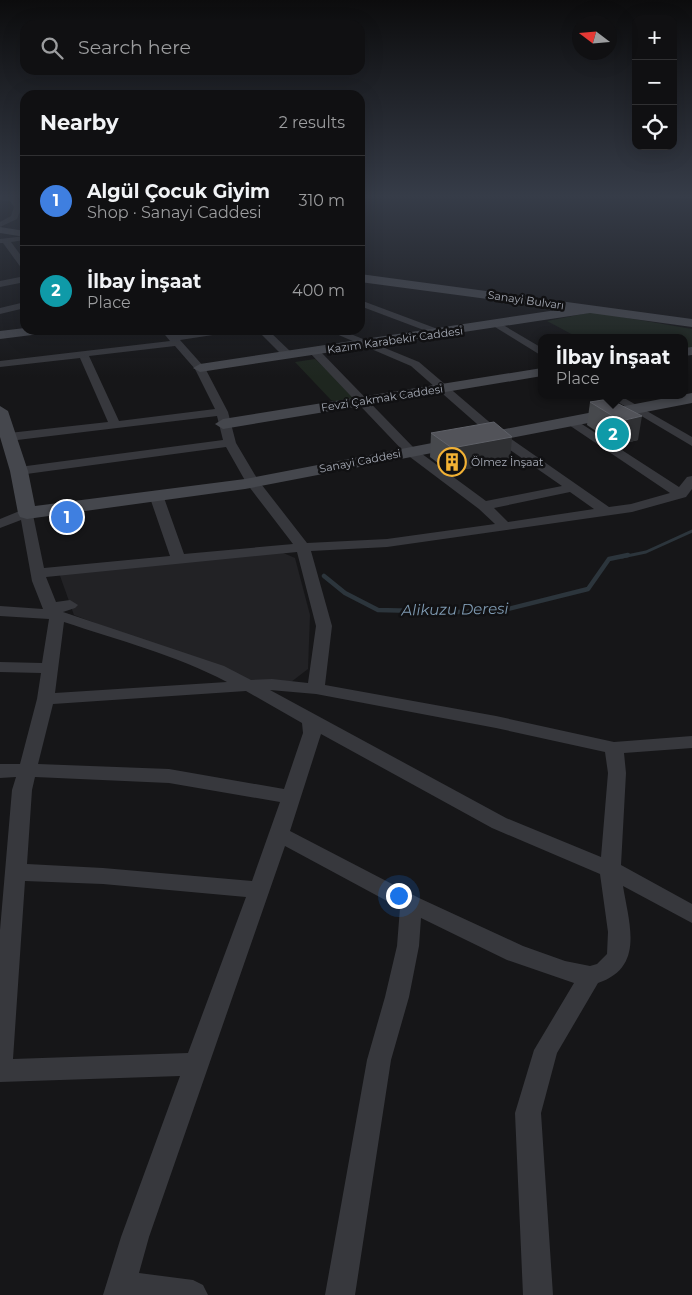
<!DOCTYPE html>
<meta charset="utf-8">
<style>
:root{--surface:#101012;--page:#19191b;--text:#f1f3f6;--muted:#9c9d9f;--line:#303032;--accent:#f2b134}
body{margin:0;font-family:Montserrat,sans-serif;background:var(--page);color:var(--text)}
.controls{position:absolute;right:15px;top:15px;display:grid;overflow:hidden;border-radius:10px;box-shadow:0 5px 20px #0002}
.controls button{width:45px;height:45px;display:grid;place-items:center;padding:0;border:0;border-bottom:1px solid var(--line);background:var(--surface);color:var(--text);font:25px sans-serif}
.compass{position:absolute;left:572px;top:15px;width:45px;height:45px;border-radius:50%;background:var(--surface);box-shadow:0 5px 20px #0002;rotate:286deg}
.you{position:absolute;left:398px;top:895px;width:18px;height:18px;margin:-12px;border:4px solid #fff;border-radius:50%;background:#1a73e8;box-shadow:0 0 0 8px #1a73e833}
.badge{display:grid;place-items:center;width:32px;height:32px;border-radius:50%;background:var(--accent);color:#fff;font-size:16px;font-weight:700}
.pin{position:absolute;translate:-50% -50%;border:2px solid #fff;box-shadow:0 1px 5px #0006}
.popup{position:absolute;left:538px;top:334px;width:150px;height:65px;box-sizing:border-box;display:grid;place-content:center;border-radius:10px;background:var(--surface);filter:drop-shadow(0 1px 4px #0005);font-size:16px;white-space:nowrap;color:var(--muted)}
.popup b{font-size:19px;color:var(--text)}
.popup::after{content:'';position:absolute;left:50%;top:100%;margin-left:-10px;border:10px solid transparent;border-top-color:var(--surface)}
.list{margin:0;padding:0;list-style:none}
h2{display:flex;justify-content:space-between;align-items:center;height:65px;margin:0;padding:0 20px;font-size:21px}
h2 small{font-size:16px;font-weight:400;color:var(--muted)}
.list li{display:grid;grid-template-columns:32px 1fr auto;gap:15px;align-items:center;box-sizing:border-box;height:90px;padding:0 20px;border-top:1px solid var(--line)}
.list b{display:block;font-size:19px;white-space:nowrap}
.list p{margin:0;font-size:16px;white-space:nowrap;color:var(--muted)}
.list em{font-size:16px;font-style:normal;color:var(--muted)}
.icon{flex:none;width:28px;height:28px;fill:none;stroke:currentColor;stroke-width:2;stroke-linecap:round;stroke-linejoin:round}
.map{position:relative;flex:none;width:692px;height:1295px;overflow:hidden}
.search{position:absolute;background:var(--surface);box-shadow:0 5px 20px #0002;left:20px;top:20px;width:345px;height:55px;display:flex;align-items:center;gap:12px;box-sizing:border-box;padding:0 18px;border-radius:15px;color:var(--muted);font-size:19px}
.panel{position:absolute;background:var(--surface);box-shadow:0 5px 20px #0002;left:20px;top:90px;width:345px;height:245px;border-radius:15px}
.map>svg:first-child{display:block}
.built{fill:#222225}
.green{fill:#1e261f}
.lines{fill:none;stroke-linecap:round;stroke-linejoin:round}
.stream-far2{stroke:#2c353c;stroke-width:2}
.stream-far1{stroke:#2c353c;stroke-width:3}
.stream{stroke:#2c353c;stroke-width:4.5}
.street{fill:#37383d;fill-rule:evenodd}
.secondary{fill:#45474d;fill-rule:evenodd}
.wall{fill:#47494d}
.shaded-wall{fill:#2f3033}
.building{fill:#525359;stroke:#5f6168}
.labels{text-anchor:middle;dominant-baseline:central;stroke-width:5;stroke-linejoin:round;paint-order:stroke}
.far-street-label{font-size:11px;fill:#a8adb8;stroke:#111113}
.far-poi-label{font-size:11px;fill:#a8adb8;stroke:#111113;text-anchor:start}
.water-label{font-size:15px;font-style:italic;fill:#7f9bb3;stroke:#111113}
</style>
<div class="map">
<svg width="692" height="1295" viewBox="0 0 692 1295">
<rect width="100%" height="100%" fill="#161618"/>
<polygon class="built" points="281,552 295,558 310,615 308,669 291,682 245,680 74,615 59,573"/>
<g class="green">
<polygon points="593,312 692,329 692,349 684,350 684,338 579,338 547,321"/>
<path d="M315,359L357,397C352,402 338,403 331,400L295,362Z"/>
</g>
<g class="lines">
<polyline class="stream-far2" points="661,196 692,198"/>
<polyline class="stream-far1" points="622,557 646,552 692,531"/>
<polyline class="stream" points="324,576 345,593 378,610 462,612 504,610 588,589 609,559 628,555"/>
<g class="street">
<polygon points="0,196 17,197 22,206 17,219 0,227 0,222 11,216 14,207 10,201 0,200"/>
<polygon points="25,236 25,240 11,242 25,261 25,270 22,269 3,243 0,243 0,239"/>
<polygon points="25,276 25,282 0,287 0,281"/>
<polygon points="360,300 443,331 445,333 437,335 360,306"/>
<polygon points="25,302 25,308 0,314 0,308"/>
<polygon points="498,322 542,348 542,356 495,327 495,323"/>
<path d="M161,330H171L176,335L206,330H231L226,333L180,340L205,368L228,412L236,443L258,480L307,543L387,539L495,524L479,509L406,454L310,353L309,351L314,348L318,349L414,448L486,501L562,486L493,438L411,366L327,330H341L419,362L501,432L609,507L631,504L670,493L566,423V419H574L679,487L687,477L692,476V489L686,497L632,512L387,547L311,551L332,626L325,685L496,716L614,742L692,736V748L624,753L626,773L621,865L692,904V923L623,886C629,924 645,967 598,983L557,1053L541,1113L553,1295H523L515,1113L534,1050L574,983L507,960L421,918L419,946L409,997L391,1060L355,1295H325L367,1060L385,997L397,946L400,908L285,846L149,1237L139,1273L193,1280L203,1285L208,1295H103L121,1237L180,1076L0,1082V930L12,790L16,777L0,778V764H20L37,699L41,673L0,672V662L42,663L49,619L0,616V606L43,609L32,581L21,520L0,528V519L22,510H32L44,568L170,556L149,495L156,491L163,495L184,554L293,544L247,484L226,447L19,475L13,471L19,467L223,440L217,416L9,441L3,437L9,433L108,422L80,358L0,367V361L170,341ZM175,346L195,369L215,409L119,421L89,356ZM570,492L594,509L508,522L494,508ZM297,552L316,626L308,683L272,679L251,680L224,666L63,612L75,608L78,605L70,600L56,602L46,577ZM64,622C118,640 176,655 227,682L55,693ZM270,690L316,694L496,728L605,752L608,773L601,857L506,818ZM246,691L302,723L303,733L284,789L169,769L38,764L53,704ZM321,734L492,828L600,874L608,932L607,954L597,964L590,966L565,961L523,946L419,898L290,831ZM35,777L169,783L280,802L252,881L103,868L27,864L32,790ZM25,881L103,884L246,897L188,1053L13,1059Z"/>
<polygon points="257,330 268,330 292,353 292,357 284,357"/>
<polygon points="606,395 619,395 692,437 692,446"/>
</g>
<g class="secondary">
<polygon points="0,227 25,231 25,237 0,233"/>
<polygon points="360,274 692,319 692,327 590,313 200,372 193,368 200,364 563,309 360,282"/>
<polygon points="25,328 25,330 47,330 40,334 0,339 0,331"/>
<polygon points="692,347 692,355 684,356 684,348"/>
<polygon points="542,368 542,376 223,429 215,424 223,419"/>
<polygon points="692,393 692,403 245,489 27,519 20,517 18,513 10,471 0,437 0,406 8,411 28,471 35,506 245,479"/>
</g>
</g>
<g class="wall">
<polygon points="609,399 638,440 617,445 587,425 590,402"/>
<polygon points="431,433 510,461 450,472 430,457"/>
</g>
<g class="shaded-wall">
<polygon points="642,416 638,440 617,445 621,421"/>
<polygon points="512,437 510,461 450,472 452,448"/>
</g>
<g class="building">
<polygon points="609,399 642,416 621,421 590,402"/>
<polygon points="494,422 512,437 452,448 431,433"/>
</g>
<linearGradient id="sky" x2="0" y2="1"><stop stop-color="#0c0c0d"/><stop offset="0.52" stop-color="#363c48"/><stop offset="1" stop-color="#363c48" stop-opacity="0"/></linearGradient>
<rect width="692" height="377" fill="url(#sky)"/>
<defs>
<symbol id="building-ring" viewBox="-11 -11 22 22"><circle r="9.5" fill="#111113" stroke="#f2b134" stroke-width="1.5"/><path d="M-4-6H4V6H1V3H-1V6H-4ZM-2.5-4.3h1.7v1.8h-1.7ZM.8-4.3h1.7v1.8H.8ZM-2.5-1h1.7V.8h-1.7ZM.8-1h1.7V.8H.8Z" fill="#f2b134"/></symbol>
</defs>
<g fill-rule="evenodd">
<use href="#building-ring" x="436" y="446" width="32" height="32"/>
</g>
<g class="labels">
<g class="far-street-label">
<text transform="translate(526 300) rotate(8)">Sanayi Bulvarı</text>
<text transform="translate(395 340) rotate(-8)">Kazım Karabekir Caddesi</text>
<text transform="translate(382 398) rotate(-9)">Fevzi Çakmak Caddesi</text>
<text transform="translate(360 461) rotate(-11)">Sanayi Caddesi</text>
</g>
<g class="far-poi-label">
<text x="471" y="462">Ölmez İnşaat</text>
</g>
<g class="water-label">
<text transform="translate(455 609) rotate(-1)">Alikuzu Deresi</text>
</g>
</g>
</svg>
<div class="controls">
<button>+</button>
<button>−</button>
<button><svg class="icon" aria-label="locate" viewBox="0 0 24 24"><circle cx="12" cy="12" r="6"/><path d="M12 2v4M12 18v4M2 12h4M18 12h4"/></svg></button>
</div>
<svg class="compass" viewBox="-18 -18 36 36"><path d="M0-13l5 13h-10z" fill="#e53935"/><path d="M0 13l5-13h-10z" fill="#9c9d9f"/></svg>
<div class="you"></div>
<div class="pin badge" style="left:67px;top:517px;background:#3f7fe0">1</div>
<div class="pin badge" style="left:613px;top:434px;background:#0f9aa8">2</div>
<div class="popup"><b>İlbay İnşaat</b>Place</div>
<div class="search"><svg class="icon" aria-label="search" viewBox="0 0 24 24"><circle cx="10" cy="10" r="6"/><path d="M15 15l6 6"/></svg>Search here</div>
<section class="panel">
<h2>Nearby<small>2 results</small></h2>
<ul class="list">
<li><span class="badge" style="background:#3f7fe0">1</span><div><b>Algül Çocuk Giyim</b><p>Shop · Sanayi Caddesi</p></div><em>310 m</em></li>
<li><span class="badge" style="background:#0f9aa8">2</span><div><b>İlbay İnşaat</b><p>Place</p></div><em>400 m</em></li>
</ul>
</section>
</div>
